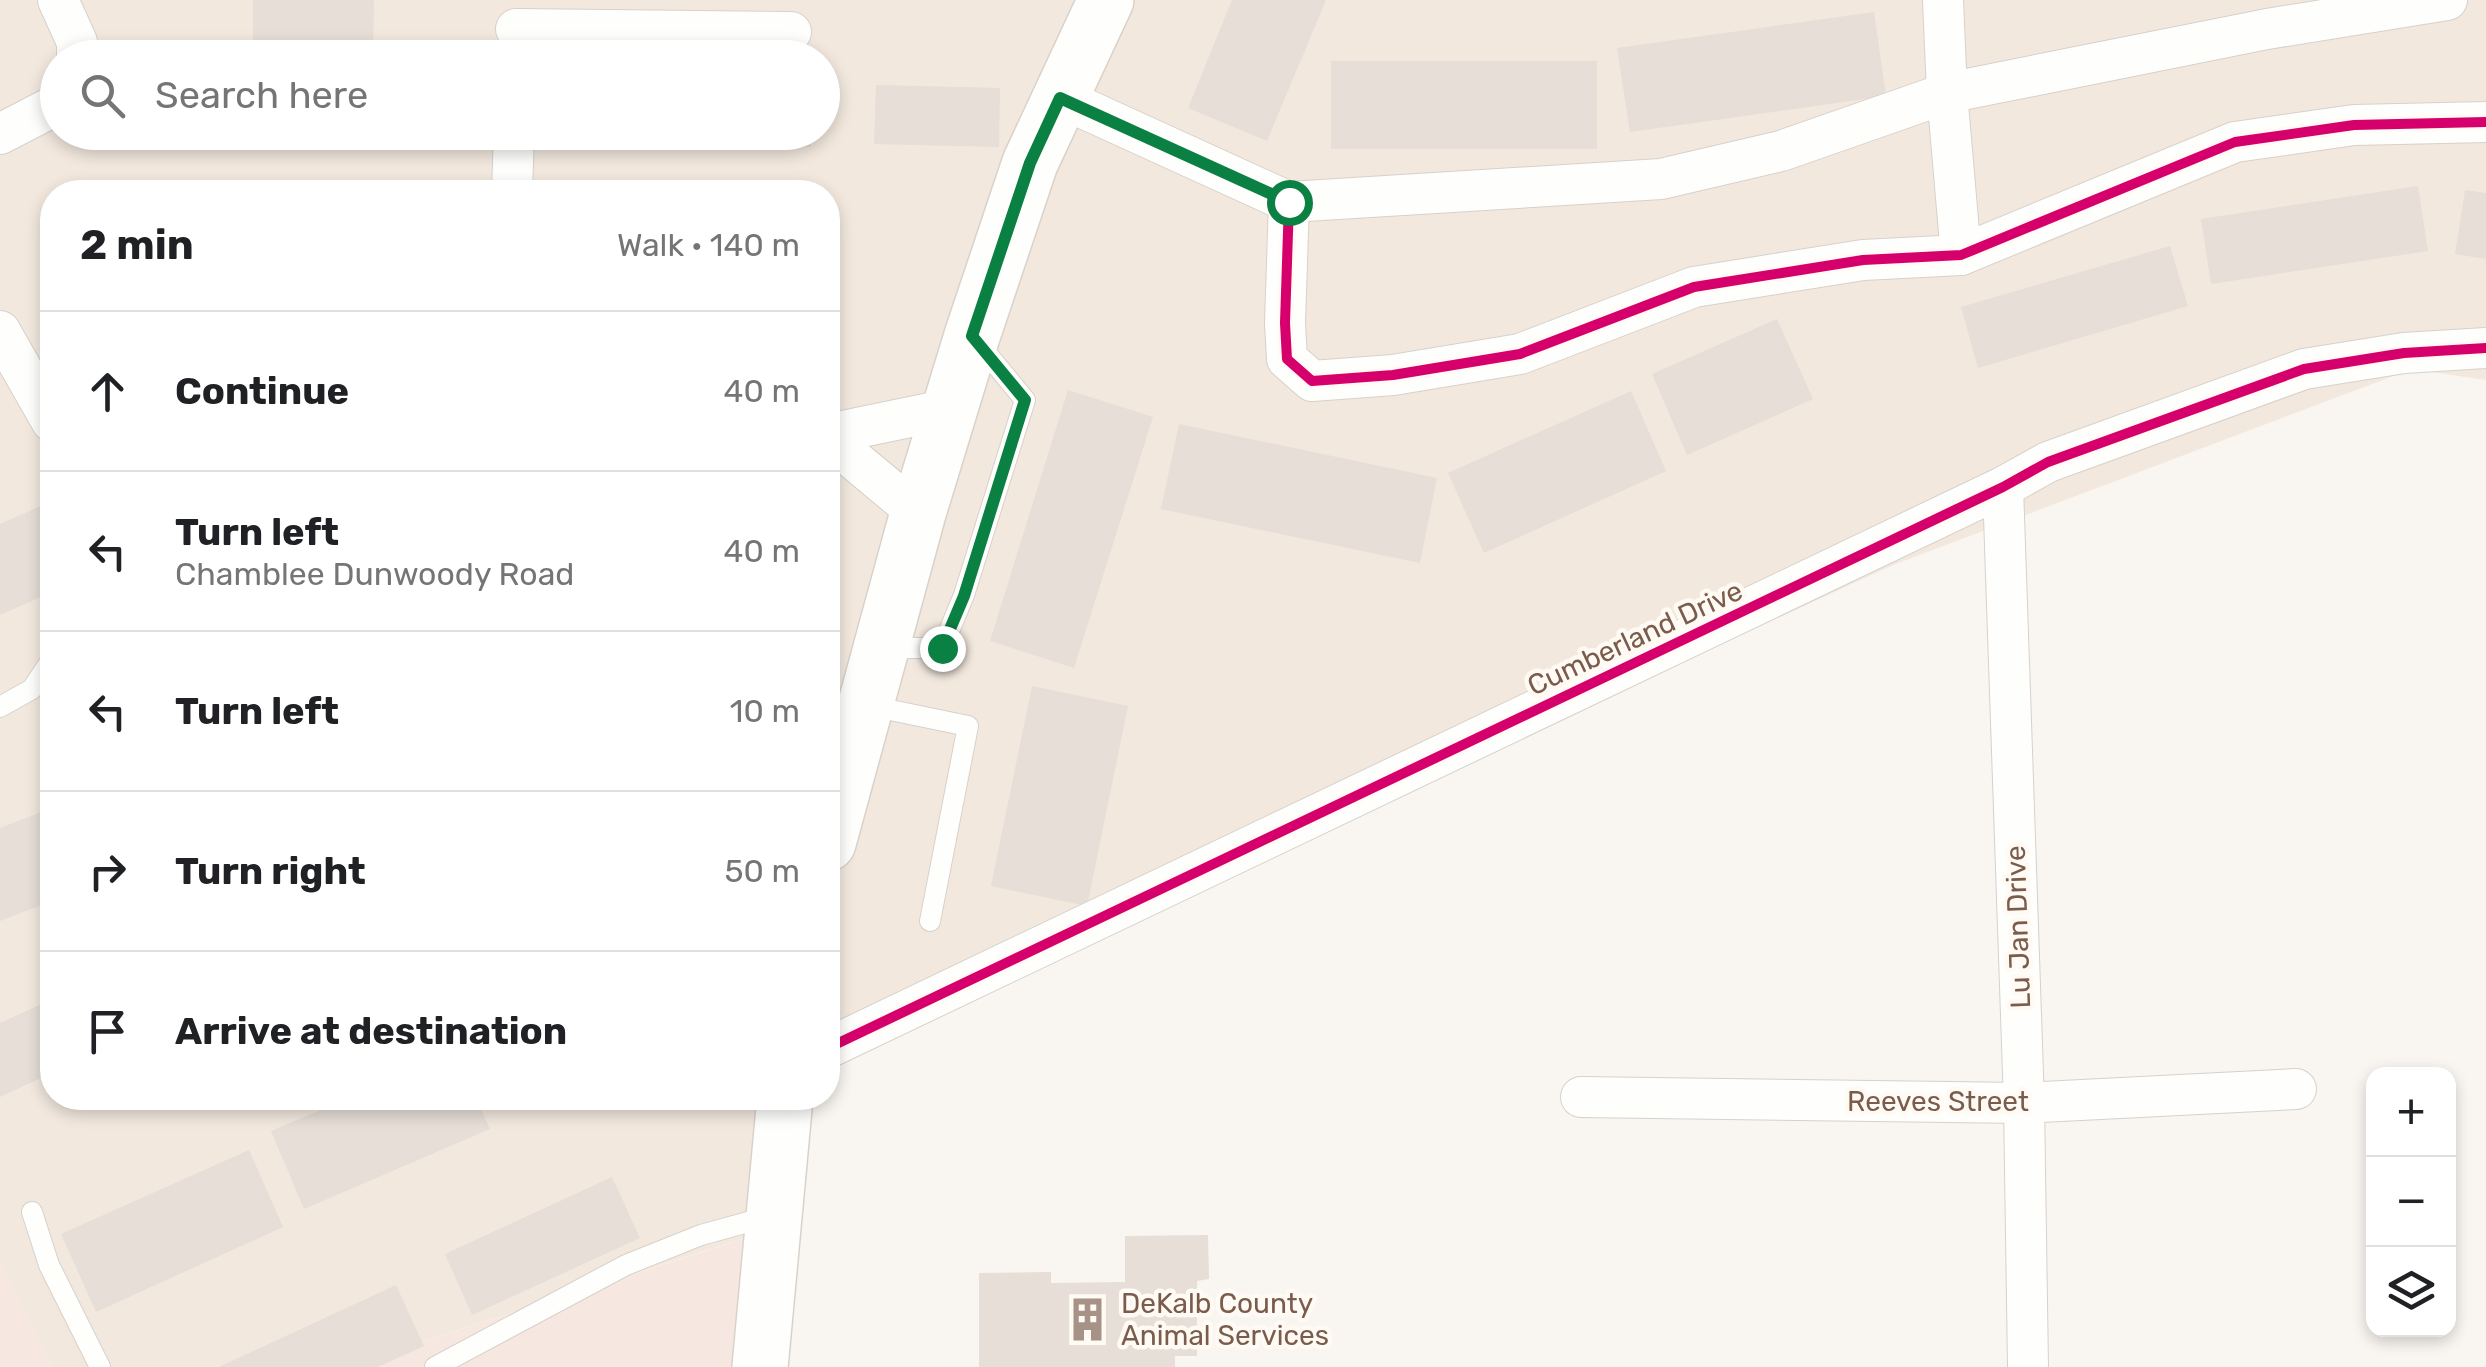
<!DOCTYPE html>
<meta charset="utf-8">
<style>
:root{--surface:#fff;--page:#f6f6f6;--text:#202124;--muted:#757577;--line:#e0e0e0}
body{margin:0;font-family:Rubik,sans-serif;background:var(--page);color:var(--text)}
.controls{position:absolute;right:30px;bottom:30px;display:grid;overflow:hidden;border-radius:20px;box-shadow:0 5px 15px #0003}
.controls button{width:90px;height:90px;display:grid;place-items:center;padding:0;border:0;border-bottom:2px solid var(--line);background:var(--surface);color:var(--text);font:50px sans-serif}
.stop{position:absolute;width:30px;height:30px;margin:-22px;border:8px solid #0b8043;border-radius:50%;background:#fff}
.stop.end{background:#0b8043;border-color:#fff;box-shadow:0 2px 10px #0008}
.list{margin:0;padding:0;list-style:none}
h2{display:flex;justify-content:space-between;align-items:center;height:130px;margin:0;padding:0 40px;font-size:42px}
h2 small{font-size:32px;font-weight:400;color:var(--muted)}
.list li{display:grid;grid-template-columns:65px 1fr auto;gap:30px;align-items:center;box-sizing:border-box;height:160px;padding:0 40px;border-top:2px solid var(--line)}
.list b{display:block;font-size:38px;white-space:nowrap}
.list p{margin:0;font-size:32px;white-space:nowrap;color:var(--muted)}
.list em{font-size:32px;font-style:normal;color:var(--muted)}
.icon{flex:none;width:55px;height:55px;fill:none;stroke:currentColor;stroke-width:2;stroke-linecap:round;stroke-linejoin:round}
.map{position:relative;flex:none;width:2486px;height:1367px;overflow:hidden}
.search{position:absolute;background:var(--surface);box-shadow:0 5px 15px #0003;left:40px;top:40px;width:800px;height:110px;display:flex;align-items:center;gap:25px;box-sizing:border-box;padding:0 35px;border-radius:55px;color:var(--muted);font-size:38px}
.panel{position:absolute;background:var(--surface);box-shadow:0 5px 15px #0003;left:40px;top:180px;width:800px;height:930px;border-radius:40px}
.map>svg:first-child{display:block}
.residential{fill:#f2e8de;fill-rule:evenodd}
.commercial{fill:#f6e8e1}
.building{fill:#e6ded7}
.lines{fill:none;stroke-linecap:round;stroke-linejoin:round}
.lane-casing{stroke:#d7d1cb;stroke-width:22}
.street-casing{stroke:#d7d1cb;stroke-width:42}
.secondary-casing{stroke:#d9d2cb;stroke-width:58}
.lane{stroke:#fefefd;stroke-width:20}
.street{stroke:#fefefd;stroke-width:40}
.secondary{stroke:#fefefd;stroke-width:55}
.cycleway-casing{stroke:#fffaf3;stroke-width:16}
.cycleway{stroke:#d6006c;stroke-width:10}
.route{stroke:#0b8043;stroke-width:12}
.labels{text-anchor:middle;dominant-baseline:central;stroke-width:9;stroke-linejoin:round;paint-order:stroke}
.street-label{font-size:28px;fill:#7a5c4d;stroke:#fffaf3}
.poi-label{font-size:28px;fill:#7a5c4d;stroke:#fffaf3;text-anchor:start}
</style>
<div class="map">
<svg width="2486" height="1367" viewBox="0 0 2486 1367">
<rect width="100%" height="100%" fill="#f9f5f0"/>
<path class="residential" d="M0,0H2486V380L2412,369L1893,565L828,1055V192H52V1098H800L766,1231L343,1367H52L0,1263ZM58,58H822V132H58Z"/>
<g class="commercial">
<polygon points="766,1231 763,1367 343,1367 721,1246"/>
<polygon points="0,1263 52,1367 0,1367"/>
</g>
<g class="building">
<polygon points="253,0 374,0 373,58 253,58"/>
<polygon points="1232,0 1326,0 1267,141 1188,108"/>
<polygon points="1874,12 1886,96 1630,132 1617,48"/>
<rect x="1331" y="61" width="266" height="88"/>
<polygon points="876,85 1000,88 999,147 874,144"/>
<rect x="571" y="132" width="111" height="14"/>
<rect x="703" y="132" width="108" height="15"/>
<polygon points="2418,186 2428,251 2211,284 2201,219"/>
<polygon points="2465,190 2486,193 2486,259 2455,254"/>
<polygon points="2170,246 2188,306 1978,368 1961,307"/>
<polygon points="1777,319 1813,399 1687,455 1652,374"/>
<polygon points="1068,390 1153,417 1074,668 990,641"/>
<polygon points="1631,391 1666,471 1484,553 1448,473"/>
<polygon points="1179,424 1437,478 1420,563 1161,509"/>
<polygon points="52,501 52,592 0,615 0,524"/>
<polygon points="1032,686 1128,706 1087,906 991,886"/>
<polygon points="52,808 52,901 0,921 0,828"/>
<polygon points="52,999 52,1073 0,1097 0,1023"/>
<polygon points="349,1098 476,1098 490,1129 304,1209 271,1131"/>
<polygon points="249,1150 283,1227 96,1312 61,1234"/>
<polygon points="612,1177 640,1238 472,1315 445,1254"/>
<polygon points="1208,1235 1209,1279 1197,1281 1197,1356 1175,1356 1175,1367 979,1367 979,1273 1051,1272 1051,1283 1125,1282 1125,1236"/>
<polygon points="396,1285 424,1346 378,1367 219,1367"/>
</g>
<g class="lines">
<defs>
<g id="lane">
<polyline points="882,648 942,648 964,595 1025,400 978,343"/>
<polyline points="866,705 968,726 930,921"/>
<polyline points="0,707 32,689 52,659"/>
<polyline points="32,1212 49,1265 100,1367"/>
<polyline points="435,1367 626,1265 701,1235 770,1216"/>
</g>
<g id="street">
<polyline points="58,0 77,42 77,58"/>
<polyline points="1943,0 1947,93 2267,29 2447,0"/>
<polyline points="516,29 791,32"/>
<polyline points="1061,98 1289,202 1661,179 1781,151 1947,93 1961,255"/>
<polyline points="0,134 58,104"/>
<polyline points="512,192 514,132"/>
<polyline points="1289,202 1285,323 1287,359 1312,381 1393,375 1520,354 1694,287 1863,260 1961,255 2235,142 2354,125 2486,122"/>
<polyline points="0,331 52,422"/>
<polyline points="828,434 949,409"/>
<polyline points="828,438 918,513"/>
<polyline points="2003,487 2024,1103 2028,1367"/>
<polyline points="828,1048 2003,487 2048,462 2304,369 2404,353 2486,348"/>
<polyline points="1581,1097 2024,1103 2296,1089"/>
</g>
<g id="secondary">
<polyline points="828,843 918,513 972,336 1030,163 1106,0"/>
<polyline points="760,1367 785,1098"/>
</g>
</defs>
<use href="#lane" class="lane-casing"/>
<use href="#street" class="street-casing"/>
<use href="#secondary" class="secondary-casing"/>
<use href="#lane" class="lane"/>
<use href="#street" class="street"/>
<use href="#secondary" class="secondary"/>
<defs>
<g id="cycleway">
<polyline points="1289,202 1285,323 1287,359 1312,381 1393,375 1520,354 1694,287 1863,260 1961,255 2235,142 2354,125 2486,122"/>
<polyline points="828,1048 2003,487 2048,462 2304,369 2404,353 2486,348"/>
</g>
</defs>
<use href="#cycleway" class="cycleway-casing"/>
<use href="#cycleway" class="cycleway"/>
</g>
<g class="lines">
<polyline class="route" points="942,648 964,596 1025,400 972,336 1030,163 1060,98 1289,202"/>
</g>
<defs>
<symbol id="building-bare" viewBox="-9 -9 18 18"><path d="M-4-6H4V6H1V3H-1V6H-4ZM-2.5-4.3h1.7v1.8h-1.7ZM.8-4.3h1.7v1.8H.8ZM-2.5-1h1.7V.8h-1.7ZM.8-1h1.7V.8H.8Z" fill="#a69286" stroke="#fffaf3" stroke-width="2.5" paint-order="stroke"/></symbol>
</defs>
<g fill-rule="evenodd">
<use href="#building-bare" x="1056" y="1288" width="63" height="63"/>
</g>
<g class="labels">
<g class="street-label">
<text transform="translate(1635 638) rotate(-25)">Cumberland Drive</text>
<text transform="translate(2018 927) rotate(-92)">Lu Jan Drive</text>
<text x="1938" y="1101">Reeves Street</text>
</g>
<g class="poi-label">
<text x="1121" y="1303">DeKalb County<tspan x="1121" dy="32">Animal Services</tspan></text>
</g>
</g>
</svg>
<div class="controls">
<button>+</button>
<button>−</button>
<button><svg class="icon" aria-label="layers" viewBox="0 0 24 24"><path d="M12 4l9 5-9 5-9-5zM3 14l9 5 9-5"/></svg></button>
</div>
<div class="stop" style="left:1289px;top:202px"></div>
<div class="stop end" style="left:942px;top:648px"></div>
<div class="search"><svg class="icon" aria-label="search" viewBox="0 0 24 24"><circle cx="10" cy="10" r="6"/><path d="M15 15l6 6"/></svg>Search here</div>
<section class="panel">
<h2>2 min<small>Walk · 140 m</small></h2>
<ul class="list">
<li><svg class="icon" aria-label="ahead" viewBox="0 0 24 24"><path d="M12 20V5M6 11l6-6 6 6"/></svg><div><b>Continue</b></div><em>40 m</em></li>
<li><svg class="icon" aria-label="left" viewBox="0 0 24 24"><path d="M17 20v-9H6M10 6l-5 5 5 5"/></svg><div><b>Turn left</b><p>Chamblee Dunwoody Road</p></div><em>40 m</em></li>
<li><svg class="icon" aria-label="left" viewBox="0 0 24 24"><path d="M17 20v-9H6M10 6l-5 5 5 5"/></svg><div><b>Turn left</b></div><em>10 m</em></li>
<li><svg class="icon" aria-label="right" viewBox="0 0 24 24"><path d="M7 20v-9h11M14 6l5 5-5 5"/></svg><div><b>Turn right</b></div><em>50 m</em></li>
<li><svg class="icon" aria-label="arrive" viewBox="0 0 24 24"><path d="M6 21V4h12l-3 4 3 4H6"/></svg><div><b>Arrive at destination</b></div></li>
</ul>
</section>
</div>
